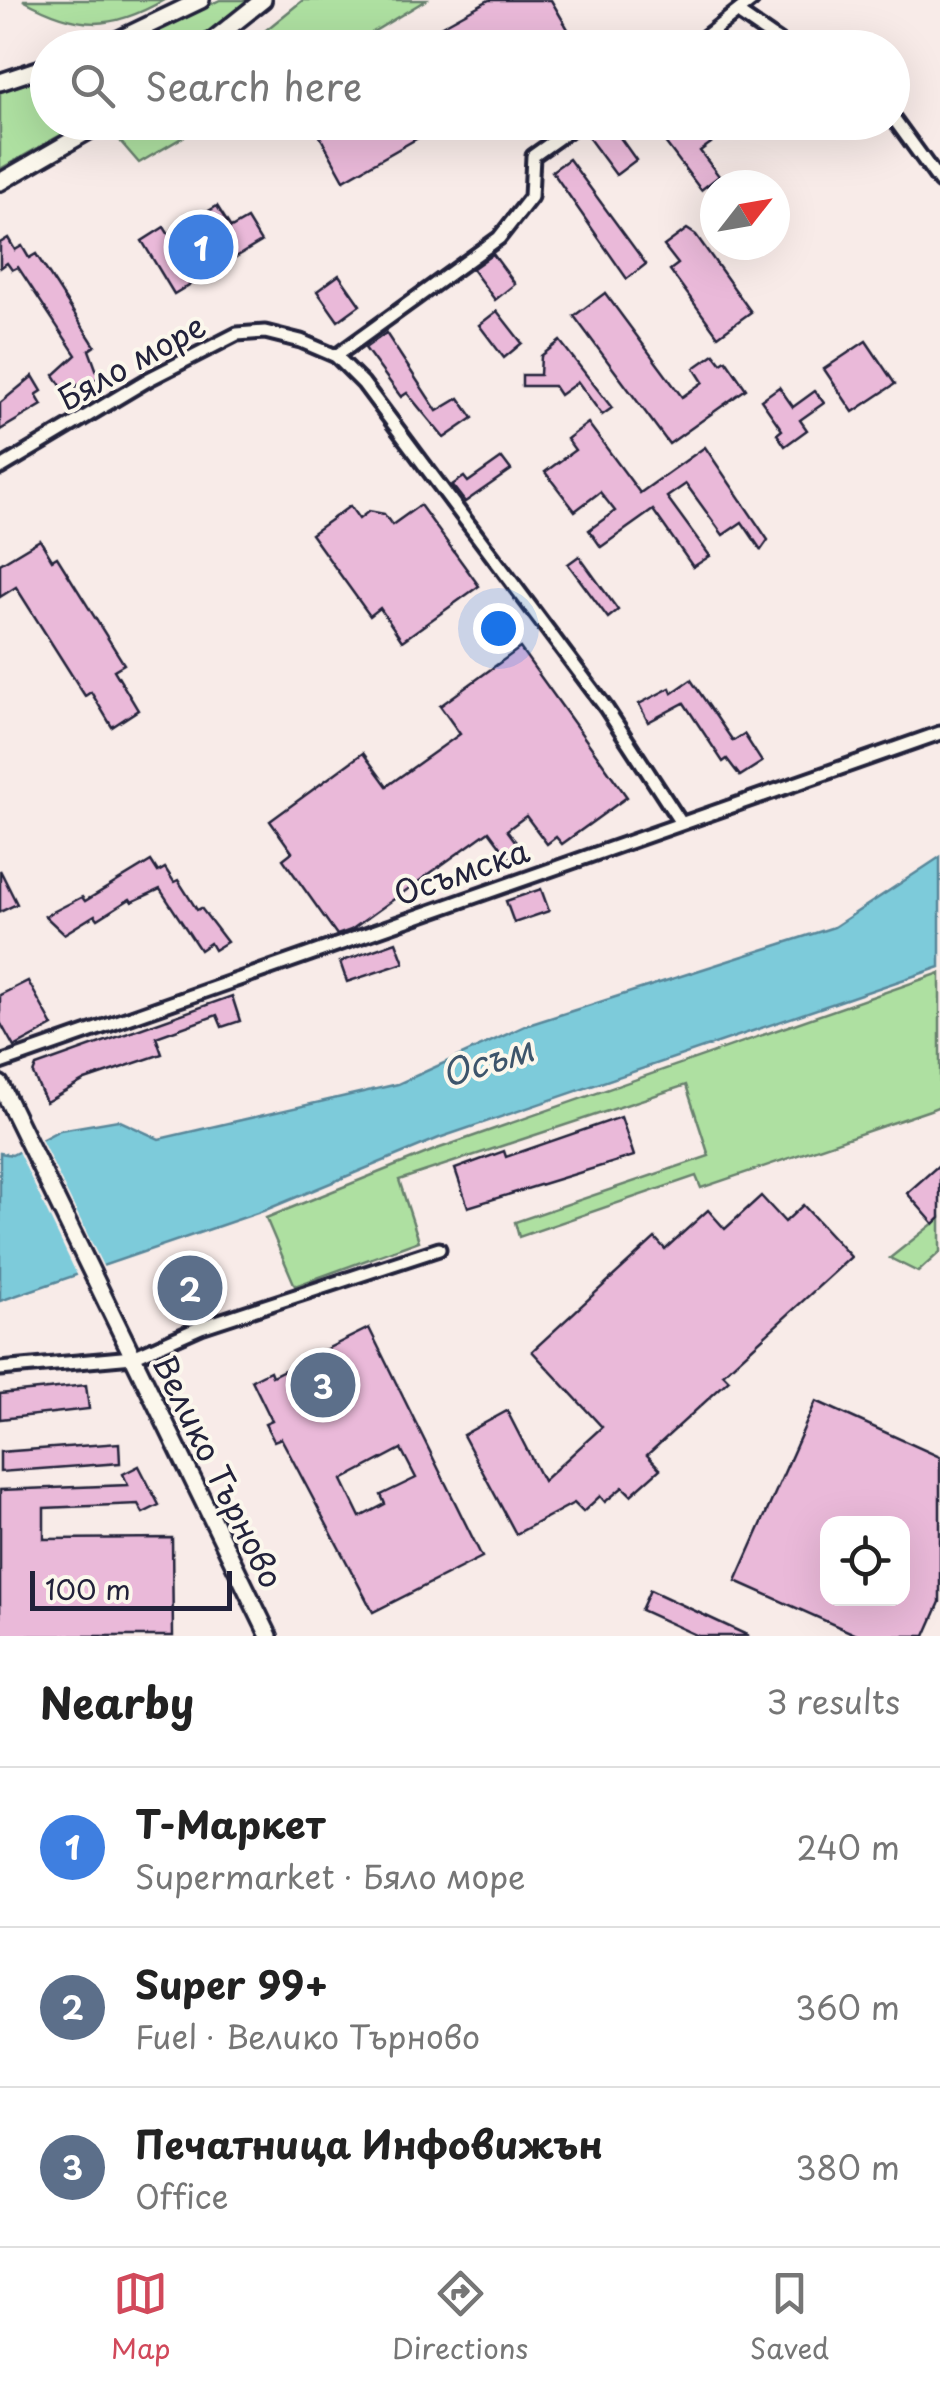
<!DOCTYPE html>
<meta charset="utf-8">
<style>
:root{--surface:#fff;--page:#f2f2f2;--text:#222;--muted:#767676;--line:#e0e0e0;--accent:#d1495b}
body{margin:0;font-family:"Playpen Sans",sans-serif;background:var(--page);color:var(--text)}
.controls{position:absolute;right:30px;bottom:30px;display:grid;overflow:hidden;border-radius:20px;box-shadow:0 10px 40px #0002}
.controls button{width:90px;height:90px;display:grid;place-items:center;padding:0;border:0;border-bottom:2px solid var(--line);background:var(--surface);color:var(--text);font:50px sans-serif}
.compass{position:absolute;left:700px;top:170px;width:90px;height:90px;border-radius:50%;background:var(--surface);box-shadow:0 10px 40px #0002;rotate:59deg}
.scale{position:absolute;left:30px;bottom:25px;width:202px;box-sizing:border-box;padding-left:10px;border:5px solid #22223b;border-top:0;font-size:28px;line-height:35px;white-space:nowrap;color:#22223b;-webkit-text-stroke:8px #fbf7ec;paint-order:stroke}
.you{position:absolute;left:498px;top:628px;width:35px;height:35px;margin:-25px;border:8px solid #fff;border-radius:50%;background:#1a73e8;box-shadow:0 0 0 15px #1a73e833}
.badge{display:grid;place-items:center;width:65px;height:65px;border-radius:50%;background:var(--accent);color:#fff;font-size:32px;font-weight:700}
.pin{position:absolute;translate:-50% -50%;border:5px solid #fff;box-shadow:0 2px 10px #0006}
.list{margin:0;padding:0;list-style:none}
h2{display:flex;justify-content:space-between;align-items:center;height:130px;margin:0;padding:0 40px;font-size:42px}
h2 small{font-size:32px;font-weight:400;color:var(--muted)}
.list li{display:grid;grid-template-columns:65px 1fr auto;gap:30px;align-items:center;box-sizing:border-box;height:160px;padding:0 40px;border-top:2px solid var(--line)}
.list b{display:block;font-size:38px;white-space:nowrap}
.list p{margin:0;font-size:32px;white-space:nowrap;color:var(--muted)}
.list em{font-size:32px;font-style:normal;color:var(--muted)}
.icon{flex:none;width:55px;height:55px;fill:none;stroke:currentColor;stroke-width:2;stroke-linecap:round;stroke-linejoin:round}
.map{position:relative;flex:none;width:940px;height:1636px;overflow:hidden}
.search{position:absolute;background:var(--surface);box-shadow:0 10px 40px #0002;left:30px;right:30px;top:30px;height:110px;display:flex;align-items:center;gap:25px;box-sizing:border-box;padding:0 35px;border-radius:55px;color:var(--muted);font-size:38px}
.sheet{height:610px;background:var(--surface)}
nav{display:flex;justify-content:space-around;align-items:center;box-sizing:border-box;height:140px;border-top:2px solid var(--line);background:var(--surface);font-size:28px;color:var(--muted)}
nav a{display:grid;justify-items:center;gap:5px}
nav .on{color:var(--accent)}
.map>svg:first-child{display:block}
.green{fill:#aee0a1;stroke:#68816e;stroke-width:2.5}
.water{fill:#7dcbda;stroke:#59879a;stroke-width:2.5}
.pier{fill:#f8ebe8}
.building{fill:#eab9d9;stroke:#22223b;stroke-width:2.5;fill-rule:evenodd}
.lines{fill:none;stroke-linecap:round;stroke-linejoin:round}
.street-casing{stroke:#22223b;stroke-width:19}
.secondary-casing{stroke:#22223b;stroke-width:22}
.street{stroke:#fbf7ec;stroke-width:11}
.secondary{stroke:#fbf7ec;stroke-width:15}
.labels{text-anchor:middle;dominant-baseline:central;stroke-width:8;stroke-linejoin:round;paint-order:stroke}
.street-label{font-size:32px;fill:#22223b;stroke:#fbf7ec}
.water-label{font-size:35px;font-style:italic;fill:#3d556b;stroke:#fbf7ec}
</style>
<div class="map">
<svg width="940" height="1636" viewBox="0 0 940 1636">
<rect width="100%" height="100%" fill="#f8ebe8"/>
<filter id="ink" filterUnits="userSpaceOnUse"><feTurbulence type="fractalNoise" baseFrequency=".01" numOctaves="2"/><feDisplacementMap in="SourceGraphic" scale="20" xChannelSelector="R" yChannelSelector="G"/><feConvolveMatrix kernelMatrix="1 2 1 2 8 2 1 2 1" color-interpolation-filters="sRGB"/></filter>
<g filter="url(#ink)">
<g class="green">
<path d="M23,0H164C110,31 78,30 23,0Z"/>
<polygon points="220,0 248,0 188,47 123,47"/>
<polygon points="303,0 426,0 348,47 245,47"/>
<polygon points="47,74 48,122 82,123 0,169 0,90"/>
<polygon points="146,122 224,122 224,123 185,136 139,163 120,141"/>
<polygon points="940,973 940,1106 930,1110 701,1188 696,1176 519,1237 515,1222 709,1156 686,1085 399,1180 419,1241 295,1286 266,1218 437,1149"/>
<polygon points="940,1218 940,1252 918,1272 890,1258"/>
</g>
<polygon class="water" points="940,857 940,967 439,1138 263,1211 0,1301 0,1153 12,1155 60,1130 118,1120 159,1139 398,1084 525,1026 834,927"/>
<polygon class="pier" points="39,1135 105,1270 79,1279 16,1147"/>
<g class="building">
<polygon points="489,0 551,0 579,48 402,48"/>
<polygon points="312,122 446,122 344,180"/>
<polygon points="599,122 609,122 636,160 616,175 585,133"/>
<polygon points="650,122 695,122 711,143 700,151 719,176 701,190"/>
<polygon points="569,159 646,264 627,279 552,171"/>
<polygon points="217,206 231,228 247,219 261,242 174,294 142,241 164,227 169,235"/>
<polygon points="687,229 696,235 751,312 718,336 670,270 678,264 664,246"/>
<polygon points="8,238 15,250 22,246 29,258 36,254 95,346 89,350 99,377 81,388 78,385 66,394 54,375 76,355 18,267 12,270 7,263 0,268 0,243"/>
<polygon points="493,254 515,284 495,300 472,269"/>
<polygon points="339,275 360,305 338,321 317,291"/>
<polygon points="605,293 682,397 703,382 694,368 714,354 721,363 726,360 746,389 669,444 574,316"/>
<polygon points="497,311 522,343 504,358 479,325"/>
<polygon points="386,333 437,411 459,398 473,418 444,438 407,393 401,397 365,348"/>
<polygon points="560,341 612,408 602,415 578,382 560,395 554,386 522,386 522,375 540,375 541,356"/>
<polygon points="866,341 895,384 853,412 824,369"/>
<polygon points="33,376 42,391 36,395 42,405 0,430 0,403"/>
<polygon points="779,387 793,407 815,391 824,403 800,420 807,430 785,446 777,434 782,430 761,400"/>
<polygon points="588,423 640,493 705,447 768,540 761,550 742,522 723,535 686,484 667,497 710,556 693,567 653,510 601,547 589,530 615,511 600,492 575,511 545,472 575,450 567,439"/>
<polygon points="502,458 511,470 465,502 452,485 464,477 468,482"/>
<polygon points="420,505 479,586 402,641 380,608 370,616 311,534 350,506 359,519 369,511 384,514 392,525"/>
<polygon points="40,540 52,560 57,557 124,664 114,670 138,710 112,727 91,692 85,696 16,587 0,597 0,564"/>
<polygon points="579,556 618,610 608,618 568,564"/>
<polygon points="520,648 627,797 562,844 556,837 547,844 526,816 507,830 521,849 509,858 489,831 351,930 337,935 283,859 292,852 270,821 363,753 387,786 460,734 440,706"/>
<polygon points="691,680 733,741 744,734 762,762 740,776 727,759 723,762 684,703 648,722 639,704 670,688 672,693"/>
<polygon points="151,861 158,872 165,868 174,882 178,880 197,910 201,908 227,942 214,950 210,943 200,950 160,889 132,902 130,899 98,919 95,915 64,934 45,916 82,897 85,901"/>
<polygon points="0,870 17,904 0,912"/>
<polygon points="541,889 549,911 514,923 506,901"/>
<polygon points="396,942 404,963 347,982 340,962"/>
<polygon points="28,981 53,1026 14,1047 0,1022 0,995"/>
<polygon points="232,996 240,1021 222,1027 217,1015 156,1037 162,1054 85,1080 46,1102 33,1074 36,1066"/>
<polygon points="621,1117 634,1156 468,1207 455,1169 504,1151 506,1157"/>
<polygon points="940,1164 940,1218 934,1224 907,1193"/>
<polygon points="761,1196 785,1222 803,1205 851,1257 723,1374 729,1380 647,1455 660,1469 631,1495 623,1487 605,1502 600,1496 583,1512 574,1503 516,1534 463,1435 507,1411 543,1481 602,1427 532,1351 655,1238 665,1249 708,1210 725,1229"/>
<polygon points="206,1273 211,1290 174,1307 166,1281"/>
<path d="M369,1328L482,1557L373,1612L281,1438L274,1441L265,1424L272,1421L252,1380L270,1371L272,1376ZM401,1449L416,1478L381,1495L385,1504L360,1517L342,1480Z"/>
<polygon points="86,1385 89,1409 0,1419 0,1394"/>
<path d="M816,1401L940,1457V1602L925,1636H859L736,1581ZM828,1524H902V1598H828Z"/>
<polygon points="119,1443 120,1463 0,1472 0,1452"/>
<polygon points="139,1466 159,1505 143,1513 138,1504 44,1508 44,1539 172,1538 173,1636 0,1636 0,1490 128,1485 123,1474"/>
<polygon points="650,1590 749,1636 698,1636 641,1610"/>
</g>
<g class="lines">
<defs>
<g id="street">
<polyline points="738,13 789,48"/>
<polyline points="691,48 752,0"/>
<polyline points="892,116 940,182"/>
<polyline points="336,356 499,238 531,197 533,156 581,122"/>
<polyline points="0,468 149,379 237,334 265,332 301,341 336,356 363,383 606,708 681,823"/>
<polyline points="0,1063 940,733"/>
<polyline points="0,1369 133,1357 201,1327 439,1249"/>
</g>
<g id="secondary">
<polyline points="101,48 201,0"/>
<polyline points="203,48 263,0"/>
<polyline points="0,82 48,66"/>
<polyline points="0,182 104,122"/>
<polyline points="0,1084 269,1636"/>
</g>
</defs>
<use href="#street" class="street-casing"/>
<use href="#secondary" class="secondary-casing"/>
<use href="#street" class="street"/>
<use href="#secondary" class="secondary"/>
</g>
</g>
<g class="labels">
<g class="street-label">
<text transform="translate(131 361) rotate(-29)">Бяло море</text>
<text transform="translate(461 871) rotate(-19)">Осъмска</text>
<text transform="translate(219 1471) rotate(64)">Велико Търново</text>
</g>
<g class="water-label">
<text transform="translate(487 1060) rotate(-17)">Осъм</text>
</g>
</g>
</svg>
<div class="controls">
<button><svg class="icon" aria-label="locate" viewBox="0 0 24 24"><circle cx="12" cy="12" r="6"/><path d="M12 2v4M12 18v4M2 12h4M18 12h4"/></svg></button>
</div>
<svg class="compass" viewBox="-18 -18 36 36"><path d="M0-13l5 13h-10z" fill="#e53935"/><path d="M0 13l5-13h-10z" fill="#767676"/></svg>
<div class="scale">100 m</div>
<div class="you"></div>
<div class="pin badge" style="left:201px;top:247px;background:#3f7fe0">1</div>
<div class="pin badge" style="left:190px;top:1288px;background:#5c6f8a">2</div>
<div class="pin badge" style="left:323px;top:1385px;background:#5c6f8a">3</div>
<div class="search"><svg class="icon" aria-label="search" viewBox="0 0 24 24"><circle cx="10" cy="10" r="6"/><path d="M15 15l6 6"/></svg>Search here</div>
</div>
<section class="sheet">
<h2>Nearby<small>3 results</small></h2>
<ul class="list">
<li><span class="badge" style="background:#3f7fe0">1</span><div><b>Т-Маркет</b><p>Supermarket · Бяло море</p></div><em>240 m</em></li>
<li><span class="badge" style="background:#5c6f8a">2</span><div><b>Super 99+</b><p>Fuel · Велико Търново</p></div><em>360 m</em></li>
<li><span class="badge" style="background:#5c6f8a">3</span><div><b>Печатница Инфовижън</b><p>Office</p></div><em>380 m</em></li>
</ul>
</section>
<nav>
<a class="on"><svg class="icon" aria-label="map" viewBox="0 0 24 24"><path d="M3 6l6-2 6 2 6-2v14l-6 2-6-2-6 2zM9 4v14M15 6v14"/></svg>Map</a>
<a><svg class="icon" aria-label="directions" viewBox="0 0 24 24"><path d="M12 3l9 9-9 9-9-9zM9 14v-3h6M13 9l2 2-2 2"/></svg>Directions</a>
<a><svg class="icon" aria-label="saved" viewBox="0 0 24 24"><path d="M7 4h10v16l-5-4-5 4z"/></svg>Saved</a>
</nav>
